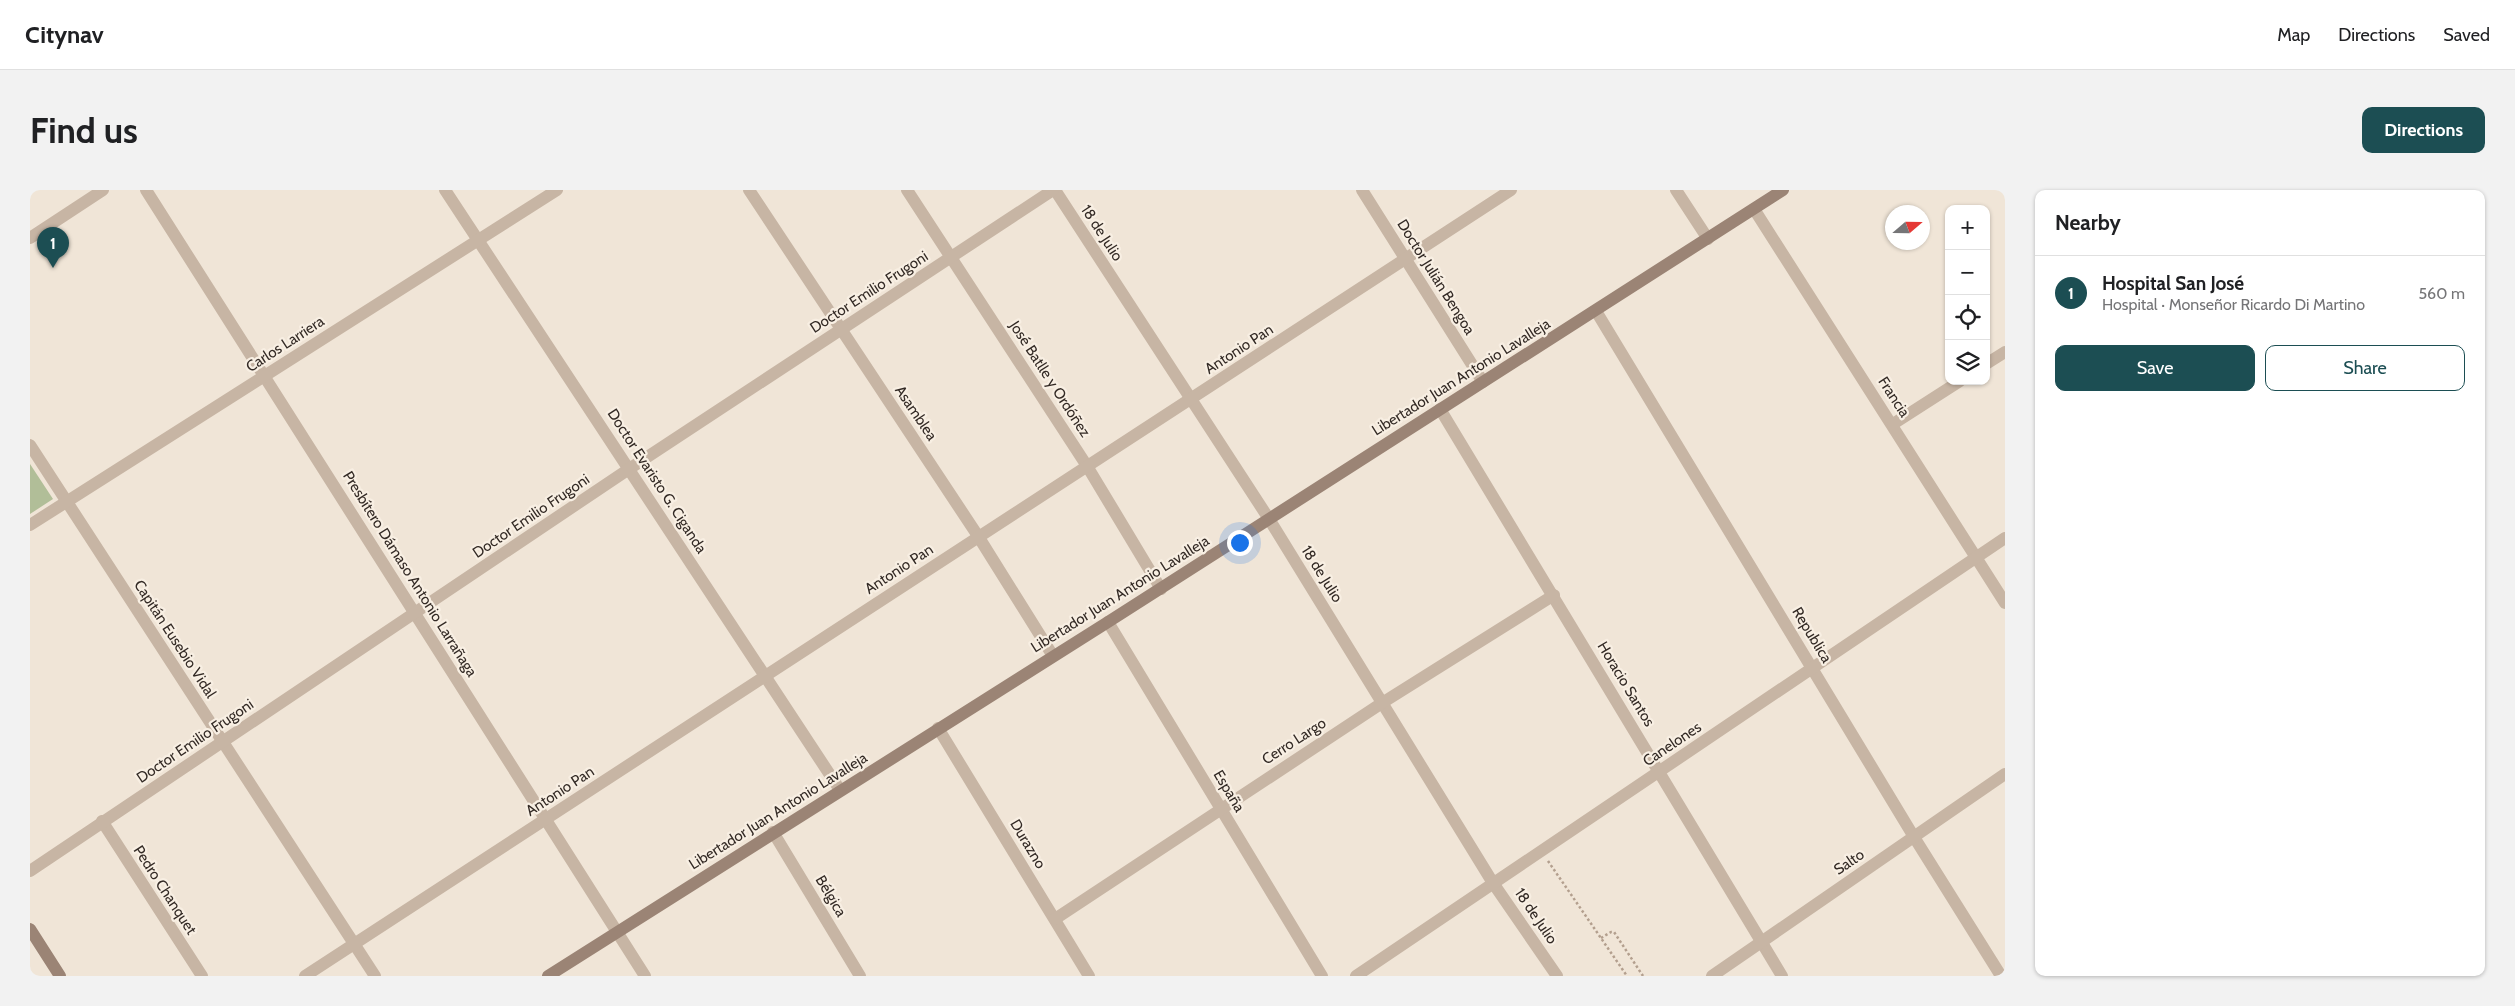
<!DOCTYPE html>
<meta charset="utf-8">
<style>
:root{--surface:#fff;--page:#f2f2f2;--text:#202124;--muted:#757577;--line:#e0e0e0;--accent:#1c4e53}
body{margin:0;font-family:Cabin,sans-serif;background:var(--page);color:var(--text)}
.controls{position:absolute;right:15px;top:15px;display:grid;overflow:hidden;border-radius:10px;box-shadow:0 1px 4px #0004}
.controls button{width:45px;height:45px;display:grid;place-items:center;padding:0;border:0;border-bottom:1px solid var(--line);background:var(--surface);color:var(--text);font:25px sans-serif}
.compass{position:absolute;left:1855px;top:15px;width:45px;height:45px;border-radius:50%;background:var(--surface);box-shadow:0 1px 4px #0004;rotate:70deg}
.you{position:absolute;left:1209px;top:352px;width:18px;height:18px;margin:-12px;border:4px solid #fff;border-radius:50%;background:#1a73e8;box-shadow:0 0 0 8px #1a73e833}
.badge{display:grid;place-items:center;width:32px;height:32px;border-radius:50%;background:var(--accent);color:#fff;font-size:16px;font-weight:700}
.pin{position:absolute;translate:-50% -41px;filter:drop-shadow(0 1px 2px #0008)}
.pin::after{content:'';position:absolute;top:26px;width:18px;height:15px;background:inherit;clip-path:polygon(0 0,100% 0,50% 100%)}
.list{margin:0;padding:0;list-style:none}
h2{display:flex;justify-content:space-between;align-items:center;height:65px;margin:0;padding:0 20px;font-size:21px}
h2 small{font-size:16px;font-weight:400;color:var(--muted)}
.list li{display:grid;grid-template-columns:32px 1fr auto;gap:15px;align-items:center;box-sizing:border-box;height:75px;padding:0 20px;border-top:1px solid var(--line)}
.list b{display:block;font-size:19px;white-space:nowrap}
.list p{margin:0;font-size:16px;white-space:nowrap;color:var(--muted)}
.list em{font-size:16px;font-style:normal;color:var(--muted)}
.actions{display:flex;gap:10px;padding:15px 20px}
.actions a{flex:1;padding:11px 0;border:1px solid var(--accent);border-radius:10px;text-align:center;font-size:18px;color:var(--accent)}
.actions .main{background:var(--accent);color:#fff}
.icon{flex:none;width:28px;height:28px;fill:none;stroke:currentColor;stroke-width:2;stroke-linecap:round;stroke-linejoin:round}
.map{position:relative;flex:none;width:1975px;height:786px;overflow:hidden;border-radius:10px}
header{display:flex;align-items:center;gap:30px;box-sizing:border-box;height:70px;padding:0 25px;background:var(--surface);border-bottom:1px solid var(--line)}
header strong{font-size:24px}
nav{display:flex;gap:28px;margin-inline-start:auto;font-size:18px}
.intro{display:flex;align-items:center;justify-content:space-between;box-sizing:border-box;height:120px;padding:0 30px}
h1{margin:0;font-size:35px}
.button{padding:12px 22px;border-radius:10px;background:var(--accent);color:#fff;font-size:18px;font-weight:700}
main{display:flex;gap:30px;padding:0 30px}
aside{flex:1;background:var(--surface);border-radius:10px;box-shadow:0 1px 4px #0004}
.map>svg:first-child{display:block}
.green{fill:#b1be98}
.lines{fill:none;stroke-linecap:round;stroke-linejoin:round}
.path{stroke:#b39f8e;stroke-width:2.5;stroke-dasharray:2.5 2.5;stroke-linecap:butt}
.street{stroke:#c7b5a4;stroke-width:12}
.secondary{stroke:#9b8475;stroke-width:12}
.labels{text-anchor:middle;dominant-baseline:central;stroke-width:4.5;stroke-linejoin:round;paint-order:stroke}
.street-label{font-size:15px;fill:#332a25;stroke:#f8efe3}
</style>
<header>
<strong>Citynav</strong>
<nav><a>Map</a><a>Directions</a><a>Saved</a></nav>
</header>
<div class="intro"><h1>Find us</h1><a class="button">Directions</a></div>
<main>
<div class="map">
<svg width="1975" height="786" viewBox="0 0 1975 786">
<rect width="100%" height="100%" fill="#f0e5d7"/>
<polygon class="green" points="0,274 23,309 0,324"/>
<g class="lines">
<g class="path">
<polyline points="1518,671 1597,786"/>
<polyline points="1571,748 1581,742 1584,742 1613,786"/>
</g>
<g class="street">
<polyline points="116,0 615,786"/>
<polyline points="415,0 810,600"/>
<polyline points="719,0 948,346 1023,466"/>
<polyline points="877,0 1057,276 1131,399"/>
<polyline points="1025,0 1239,329 1463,693 1527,786"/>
<polyline points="1332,0 1453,192"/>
<polyline points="1646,0 1678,49"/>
<polyline points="1724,19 1975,413"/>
<polyline points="0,48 73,0"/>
<polyline points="1566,121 1884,647 1971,786"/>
<polyline points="1956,174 1975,162"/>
<polyline points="1410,219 1752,786"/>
<polyline points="1863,234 1930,191"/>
<polyline points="0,255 345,786"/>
<polyline points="0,335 527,0"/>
<polyline points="1078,432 1292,786"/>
<polyline points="908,538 1059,786"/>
<polyline points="72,631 172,786"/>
<polyline points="743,642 830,786"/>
<polyline points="0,681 599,279 1023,0"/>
<polyline points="1025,729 1352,513 1524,405"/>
<polyline points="275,786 1481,0"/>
<polyline points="1326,786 1975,348"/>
<polyline points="1682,786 1975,584"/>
</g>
<g class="secondary">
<polyline points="0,739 30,786"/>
<polyline points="518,786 1078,432 1753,0"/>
</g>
</g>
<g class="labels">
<g class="street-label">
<text transform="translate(1072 43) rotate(57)">18 de Julio</text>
<text transform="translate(1406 87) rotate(58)">Doctor Julián Bengoa</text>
<text transform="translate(839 102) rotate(-33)">Doctor Emilio Frugoni</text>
<text transform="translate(255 154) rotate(-33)">Carlos Larriera</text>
<text transform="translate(1209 159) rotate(-33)">Antonio Pan</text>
<text transform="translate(1431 187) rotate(-32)">Libertador Juan Antonio Lavalleja</text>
<text transform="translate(1020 189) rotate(57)">José Batlle y Ordóñez</text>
<text transform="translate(1864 207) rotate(57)">Francia</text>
<text transform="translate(886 223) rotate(56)">Asamblea</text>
<text transform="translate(627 291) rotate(57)">Doctor Evaristo G. Ciganda</text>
<text transform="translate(501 326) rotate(-34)">Doctor Emilio Frugoni</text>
<text transform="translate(869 379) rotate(-33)">Antonio Pan</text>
<text transform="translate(380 384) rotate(58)">Presbítero Dámaso Antonio Larrañaga</text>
<text transform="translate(1292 384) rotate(58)">18 de Julio</text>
<text transform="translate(1090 404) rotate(-32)">Libertador Juan Antonio Lavalleja</text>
<text transform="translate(1782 445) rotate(59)">Republica</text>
<text transform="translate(145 449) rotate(57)">Capitán Eusebio Vidal</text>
<text transform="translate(1596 494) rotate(59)">Horacio Santos</text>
<text transform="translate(165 551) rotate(-34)">Doctor Emilio Frugoni</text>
<text transform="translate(1264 551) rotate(-33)">Cerro Largo</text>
<text transform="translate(1642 554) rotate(-34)">Canelones</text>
<text transform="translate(530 601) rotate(-33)">Antonio Pan</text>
<text transform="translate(1199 601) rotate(59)">España</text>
<text transform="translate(748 621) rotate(-32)">Libertador Juan Antonio Lavalleja</text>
<text transform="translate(998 654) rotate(59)">Durazno</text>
<text transform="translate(1819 672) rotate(-34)">Salto</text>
<text transform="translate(135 700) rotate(57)">Pedro Chanquet</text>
<text transform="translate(801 706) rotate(59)">Bélgica</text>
<text transform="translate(1506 726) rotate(56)">18 de Julio</text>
</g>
</g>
</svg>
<div class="controls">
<button>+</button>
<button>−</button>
<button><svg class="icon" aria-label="locate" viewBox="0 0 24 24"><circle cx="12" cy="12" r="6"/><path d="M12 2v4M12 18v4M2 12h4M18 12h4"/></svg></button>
<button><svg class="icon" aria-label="layers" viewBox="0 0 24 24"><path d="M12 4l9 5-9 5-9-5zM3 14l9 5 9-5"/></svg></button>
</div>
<svg class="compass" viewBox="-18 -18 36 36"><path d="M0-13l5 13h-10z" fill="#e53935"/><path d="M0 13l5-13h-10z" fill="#757577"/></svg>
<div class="you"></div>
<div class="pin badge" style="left:23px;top:78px">1</div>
</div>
<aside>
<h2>Nearby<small></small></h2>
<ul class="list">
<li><span class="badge">1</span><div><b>Hospital San José</b><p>Hospital · Monseñor Ricardo Di Martino</p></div><em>560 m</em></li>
</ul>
<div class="actions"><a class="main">Save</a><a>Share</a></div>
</aside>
</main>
